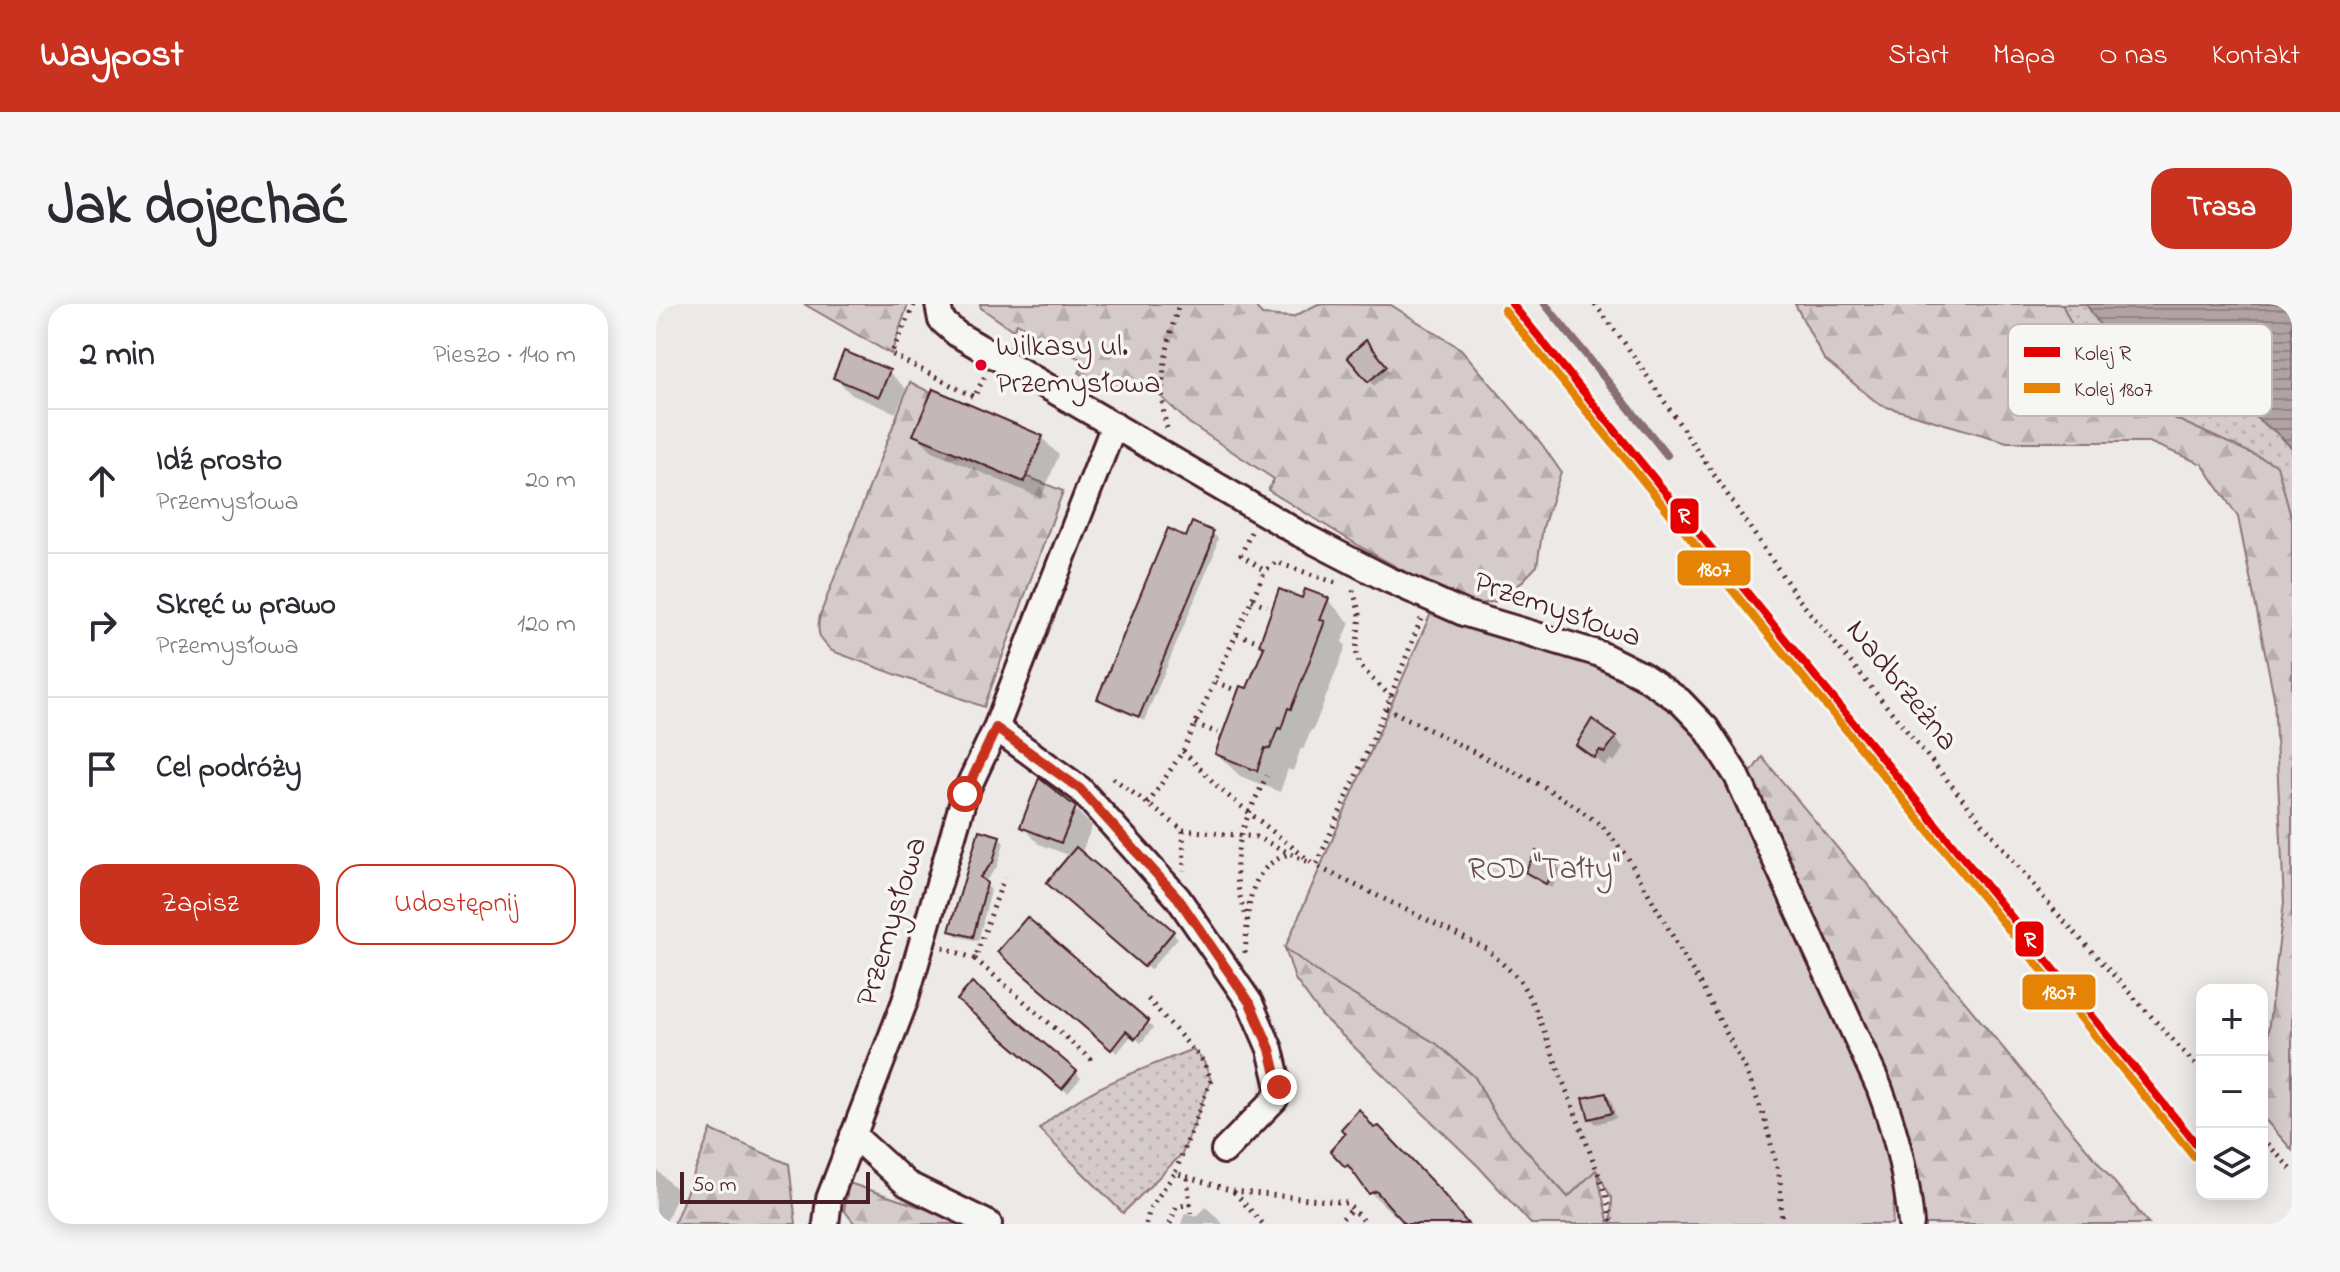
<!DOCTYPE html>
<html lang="pl">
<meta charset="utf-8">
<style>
:root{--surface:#fff;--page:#f7f7f7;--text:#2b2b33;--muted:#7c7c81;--line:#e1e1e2;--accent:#c8321e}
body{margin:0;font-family:"Indie Flower",sans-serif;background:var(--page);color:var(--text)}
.controls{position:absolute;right:24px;bottom:24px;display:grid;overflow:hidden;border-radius:16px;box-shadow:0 4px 20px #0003}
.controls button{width:72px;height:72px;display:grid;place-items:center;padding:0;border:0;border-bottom:2px solid var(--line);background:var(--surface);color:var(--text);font:40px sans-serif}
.scale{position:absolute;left:24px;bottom:20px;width:190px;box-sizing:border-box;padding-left:8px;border:4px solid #4a1f2b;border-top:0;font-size:22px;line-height:28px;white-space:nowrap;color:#4a1f2b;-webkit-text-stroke:6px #f6f6f2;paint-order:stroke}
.stop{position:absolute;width:24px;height:24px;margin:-18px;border:6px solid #c8321e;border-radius:50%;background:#fff}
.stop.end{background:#c8321e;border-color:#fff;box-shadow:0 2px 8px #0008}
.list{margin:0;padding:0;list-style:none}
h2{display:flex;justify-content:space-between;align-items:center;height:104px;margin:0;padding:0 32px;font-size:34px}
h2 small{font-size:26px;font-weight:400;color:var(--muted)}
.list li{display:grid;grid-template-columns:52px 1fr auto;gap:24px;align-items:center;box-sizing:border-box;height:144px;padding:0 32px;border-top:2px solid var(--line)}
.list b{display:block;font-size:30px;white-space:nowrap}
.list p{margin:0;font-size:26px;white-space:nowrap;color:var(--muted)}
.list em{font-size:26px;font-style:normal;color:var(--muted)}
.actions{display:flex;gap:16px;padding:24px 32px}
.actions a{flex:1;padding:18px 0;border:2px solid var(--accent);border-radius:24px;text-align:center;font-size:28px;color:var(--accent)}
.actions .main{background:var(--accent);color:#fff}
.icon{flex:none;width:44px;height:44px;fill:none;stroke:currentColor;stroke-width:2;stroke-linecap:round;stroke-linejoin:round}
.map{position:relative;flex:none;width:1636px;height:920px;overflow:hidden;border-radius:24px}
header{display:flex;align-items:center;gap:48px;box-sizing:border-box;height:112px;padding:0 40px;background:var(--accent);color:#fff}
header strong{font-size:38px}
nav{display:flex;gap:44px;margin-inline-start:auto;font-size:28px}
.intro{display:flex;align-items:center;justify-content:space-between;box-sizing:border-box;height:192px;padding:0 48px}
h1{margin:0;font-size:56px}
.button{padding:20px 36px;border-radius:24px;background:var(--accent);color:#fff;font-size:28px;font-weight:700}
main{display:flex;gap:48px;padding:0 48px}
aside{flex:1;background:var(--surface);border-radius:24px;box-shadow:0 4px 20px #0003}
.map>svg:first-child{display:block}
.forest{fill:url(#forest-firs);stroke:#8f757a;stroke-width:2}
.park{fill:url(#park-dots);stroke:#8f757a;stroke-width:2}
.garden{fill:#d4cbca;stroke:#8f757a;stroke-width:2}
.water{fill:url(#water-rules);stroke:#886e73;stroke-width:2}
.shadow{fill:#0003}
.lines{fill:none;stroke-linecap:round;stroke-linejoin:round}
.stream{stroke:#886e73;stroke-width:8}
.building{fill:#c4b7b7;stroke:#4a1f2b;stroke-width:2}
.minor-casing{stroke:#4a1f2b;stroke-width:30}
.path{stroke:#4a1f2b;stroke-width:5;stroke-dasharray:2 6;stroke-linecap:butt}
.minor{stroke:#f6f6f2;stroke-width:24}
.rail-1-casing{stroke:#f6f6f2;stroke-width:14}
.rail-2-casing{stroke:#f6f6f2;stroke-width:14}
.rail-1{stroke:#e50000;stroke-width:8}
.rail-2{stroke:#e48306;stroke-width:8}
.route{stroke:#c8321e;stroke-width:10}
.bus-dot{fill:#e4002b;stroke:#f6f6f2;stroke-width:3}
.labels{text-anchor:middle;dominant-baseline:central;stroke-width:7;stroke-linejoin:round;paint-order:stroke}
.bus-label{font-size:30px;fill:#4a1f2b;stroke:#f6f6f2;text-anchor:start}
.street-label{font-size:32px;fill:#4a1f2b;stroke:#f6f6f2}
.park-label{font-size:32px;fill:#6c4a53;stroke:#f6f6f2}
.key{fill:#f6f6f2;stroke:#c2b6b6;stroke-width:2}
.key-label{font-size:22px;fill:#4a1f2b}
.line-badge{stroke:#f6f6f2;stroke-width:3}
.badge-label{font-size:22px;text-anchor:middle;font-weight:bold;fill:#fff}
</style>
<header>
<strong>Waypost</strong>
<nav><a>Start</a><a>Mapa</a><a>O nas</a><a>Kontakt</a></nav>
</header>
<div class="intro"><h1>Jak dojechać</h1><a class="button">Trasa</a></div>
<main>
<aside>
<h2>2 min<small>Pieszo · 140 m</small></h2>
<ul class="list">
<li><svg class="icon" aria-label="ahead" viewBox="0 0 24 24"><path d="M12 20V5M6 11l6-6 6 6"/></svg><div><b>Idź prosto</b><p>Przemysłowa</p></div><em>20 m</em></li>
<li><svg class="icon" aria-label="right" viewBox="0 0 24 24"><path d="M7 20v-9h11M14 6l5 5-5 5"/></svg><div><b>Skręć w prawo</b><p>Przemysłowa</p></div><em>120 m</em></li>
<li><svg class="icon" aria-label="arrive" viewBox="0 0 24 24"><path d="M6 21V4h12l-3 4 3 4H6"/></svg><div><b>Cel podróży</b></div></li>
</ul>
<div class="actions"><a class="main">Zapisz</a><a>Udostępnij</a></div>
</aside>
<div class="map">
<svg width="1636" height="920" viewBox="0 0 1636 920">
<defs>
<pattern id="forest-firs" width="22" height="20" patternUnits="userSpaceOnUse" patternTransform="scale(2)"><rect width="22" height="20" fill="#d4cbca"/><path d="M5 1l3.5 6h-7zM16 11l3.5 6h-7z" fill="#b8aeae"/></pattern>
<pattern id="park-dots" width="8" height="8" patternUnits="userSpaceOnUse" patternTransform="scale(2)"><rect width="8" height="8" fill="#d4cbca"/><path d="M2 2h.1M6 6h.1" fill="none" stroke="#b8aeae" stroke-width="1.8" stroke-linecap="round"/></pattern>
<pattern id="water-rules" width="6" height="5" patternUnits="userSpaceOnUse" patternTransform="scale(2)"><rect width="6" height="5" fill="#b1a2a3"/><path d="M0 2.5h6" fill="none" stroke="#928385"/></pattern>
</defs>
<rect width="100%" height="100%" fill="#ece9e6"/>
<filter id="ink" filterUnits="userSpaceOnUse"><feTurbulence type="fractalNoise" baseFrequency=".0125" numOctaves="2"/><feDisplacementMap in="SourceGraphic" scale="16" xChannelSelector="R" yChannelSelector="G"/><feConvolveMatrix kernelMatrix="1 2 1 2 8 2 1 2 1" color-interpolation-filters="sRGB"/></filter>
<g filter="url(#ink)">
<g class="forest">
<polygon points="148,0 252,0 235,50"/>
<polygon points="324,0 598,0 606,11 637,13 662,0 735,1 805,45 885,139 905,168 887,223 881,262 848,296 823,300 780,285 705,243 612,186 618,175 533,119 496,84 474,78 451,86 423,69 429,58 361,19 357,26 325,4"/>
<polygon points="1139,0 1430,0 1636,144 1636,846 1606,812 1606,748 1610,744 1628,598 1618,393 1582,213 1546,160 1493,138 1351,138 1224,101 1168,55"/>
<path d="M254,78L275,89L258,131L367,178L370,172L407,187L328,403L176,347C163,335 160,329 164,311Z"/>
<polygon points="1106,453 1493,920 1256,920 1082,487"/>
<polygon points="629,644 674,677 781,740 819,773 841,814 912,893 940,865 953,920 875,920 822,862 666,712 639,675"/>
<polygon points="55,826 133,860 140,920 18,920"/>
<polygon points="193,879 294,913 307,920 199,920 188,906"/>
</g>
<g class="park">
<polygon points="1406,0 1636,0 1636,217 1621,161 1507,109 1449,90"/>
<path d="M537,745L548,758L555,776L526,850L467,909L383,825C429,783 480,768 537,745Z"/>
</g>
<polygon class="garden" points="775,309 934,356 992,384 1047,436 1082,487 1222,803 1239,886 1236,920 955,920 956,895 940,866 912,893 841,814 819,773 781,740 674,677 629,644"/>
<polygon class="water" points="1430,0 1636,0 1636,144 1622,130 1578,98 1497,68 1457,41"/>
<g class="shadow">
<polygon points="715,44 734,68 718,82 713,76"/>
<polygon points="233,68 250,85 240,109 196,91 179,74"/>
<polygon points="260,130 386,134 403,151 385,194 277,148"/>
<polygon points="556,229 562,234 558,250 488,417 449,400 444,394 531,236"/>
<polygon points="647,296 672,296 694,319 686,338 690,342 657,426 655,426 647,446 645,444 637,467 632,465 624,488 584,472 561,450 609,345 605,341"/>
<polygon points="959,434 968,444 958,458 955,455 949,462 923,440"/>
<polygon points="418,504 436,522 425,550 522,634 494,666 398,584 415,552 383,540 366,522"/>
<polygon points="343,534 348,539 341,563 328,579 335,586 322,637 301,632 296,626"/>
<polygon points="900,561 905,566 896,584 871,568"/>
<polygon points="348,653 492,719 497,724 485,739 476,731 461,749"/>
<polygon points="308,701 420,768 425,774 412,789"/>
<polygon points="950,791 955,796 960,814 940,820 935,814"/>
<polygon points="703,808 745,848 813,920 751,920 743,909 738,911 715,889 690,862 692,830"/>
<polygon points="0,865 23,888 9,920 0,920"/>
<polygon points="550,903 567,920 525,920 529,909 541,912"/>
</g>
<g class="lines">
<polyline class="stream" points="889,0 1011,151"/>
</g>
<g class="building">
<polygon points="710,36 731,62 712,78 691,53"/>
<polygon points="188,47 234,66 223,93 177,74"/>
<polygon points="277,85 387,132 368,178 257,131"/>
<polygon points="536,218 557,227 554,244 483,413 441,395 512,224 530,233"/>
<polygon points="623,285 646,294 649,285 673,294 664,316 669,317 635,405 632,404 625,425 622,424 614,445 609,444 601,467 559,450 584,382 591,384 608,343 603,341"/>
<polygon points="936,415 960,433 948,449 944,446 938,454 920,441"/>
<polygon points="383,474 420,503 405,539 364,523"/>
<polygon points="323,526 344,532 337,558 324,573 331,579 317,633 293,627"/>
<polygon points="420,543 518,627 488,663 390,579"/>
<polygon points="880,547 901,559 890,580 869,568"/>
<polygon points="371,613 493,717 479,735 470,727 455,746 341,648"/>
<polygon points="316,678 421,767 406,785 301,696"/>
<polygon points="950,789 956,809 933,815 927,794"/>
<polygon points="703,805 718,824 723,822 785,887 812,920 749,920 720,887 713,890 692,861 689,863 674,847 689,830 685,825"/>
</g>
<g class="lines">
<defs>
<g id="minor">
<path d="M282,0L285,16L301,30L644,230L731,275L810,310L944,350L986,371L1024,397L1050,424L1081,472L1223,783C1240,828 1251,872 1255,920"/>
<polyline points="340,424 424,485 522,594 594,699 614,745 623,783 619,795 568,847"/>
<polyline points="197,831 251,880 333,920"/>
<polyline points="170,920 173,895 249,697 309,490 340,424 458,121"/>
</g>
</defs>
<use href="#minor" class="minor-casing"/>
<g class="path">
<polyline points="939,0 970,41 1141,293 1397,605 1546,768"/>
<polyline points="258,1 235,50 318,93 329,72"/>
<path d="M511,124C500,86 511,38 523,0"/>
<polyline points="595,228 585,251 609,267"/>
<polyline points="697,286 704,311 700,347 704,362 735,393"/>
<polyline points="596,296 611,302"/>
<polyline points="765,315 730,404 660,562 831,645 864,676 879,704 950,890 956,920"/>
<polyline points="581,330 604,338"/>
<polyline points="559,378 582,387"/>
<polyline points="730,404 890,484 919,502 947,523 972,554 1047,685 1090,766 1108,813 1124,875 1126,920"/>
<polyline points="539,420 562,429"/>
<polyline points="527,447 565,486 660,562"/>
<polyline points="457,474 527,526 528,567"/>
<polyline points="492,500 527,447 609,267 620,258 680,279"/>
<polyline points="527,526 600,533 652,558"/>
<path d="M592,617C569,561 584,523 611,472"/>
<polyline points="287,643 319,655 348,574"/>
<path d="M589,649C593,609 588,565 633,550"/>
<polyline points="319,655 436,756"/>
<polyline points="492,695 548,758 555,776 519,869"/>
<polyline points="1606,834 1636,866"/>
<polyline points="578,888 607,920"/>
<polyline points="534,900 535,909"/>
<polyline points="490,920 494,904 519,869 577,887 691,899 710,920"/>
<polyline points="514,920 520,903 534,900 531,873"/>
<polyline points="681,920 696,905"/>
</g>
<use href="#minor" class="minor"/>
<defs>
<polyline id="rail-1" points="856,0 1546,847"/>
<polyline id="rail-2" points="848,6 1538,853"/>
</defs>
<use href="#rail-1" class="rail-1-casing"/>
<use href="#rail-2" class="rail-2-casing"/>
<use href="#rail-1" class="rail-1"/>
<use href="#rail-2" class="rail-2"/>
</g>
</g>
<g class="lines" filter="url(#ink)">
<polyline class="route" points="309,490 340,424 424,485 522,594 594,699 614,745 623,783"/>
</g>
<circle class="bus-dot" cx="325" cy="61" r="7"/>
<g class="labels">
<g class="bus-label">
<text x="340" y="44">Wilkasy ul.<tspan x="340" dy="37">Przemysłowa</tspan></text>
</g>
<g class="street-label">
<text transform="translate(901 307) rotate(19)">Przemysłowa</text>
<text transform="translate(1245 382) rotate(51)">Nadbrzeżna</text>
<text transform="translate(237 618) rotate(-73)">Przemysłowa</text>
</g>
<g class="park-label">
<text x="888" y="566">ROD "Tałty"</text>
</g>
</g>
<rect x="1352" y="20" width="264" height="92" rx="12" class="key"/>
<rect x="1368" y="43" width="36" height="10" fill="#e50000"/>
<rect x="1368" y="79" width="36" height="10" fill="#e48306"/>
<g class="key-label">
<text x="1418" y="56">Kolej R</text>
<text x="1418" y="92">Kolej 1807</text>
</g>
<g class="line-badge">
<rect x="1013" y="193" width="31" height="38" rx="8" fill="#e50000"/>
<rect x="1020" y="245" width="76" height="38" rx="8" fill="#e48306"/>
<rect x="1358" y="616" width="31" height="38" rx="8" fill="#e50000"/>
<rect x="1365" y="669" width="76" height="38" rx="8" fill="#e48306"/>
</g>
<g class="badge-label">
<text x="1028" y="219">R</text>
<text x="1058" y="272">1807</text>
<text x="1374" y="643">R</text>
<text x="1403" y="695">1807</text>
</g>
</svg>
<div class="controls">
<button>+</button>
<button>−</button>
<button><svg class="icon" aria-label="layers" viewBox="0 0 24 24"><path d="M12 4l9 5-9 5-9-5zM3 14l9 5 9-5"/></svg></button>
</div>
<div class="scale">50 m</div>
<div class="stop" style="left:309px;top:490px"></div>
<div class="stop end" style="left:623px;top:783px"></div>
</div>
</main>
